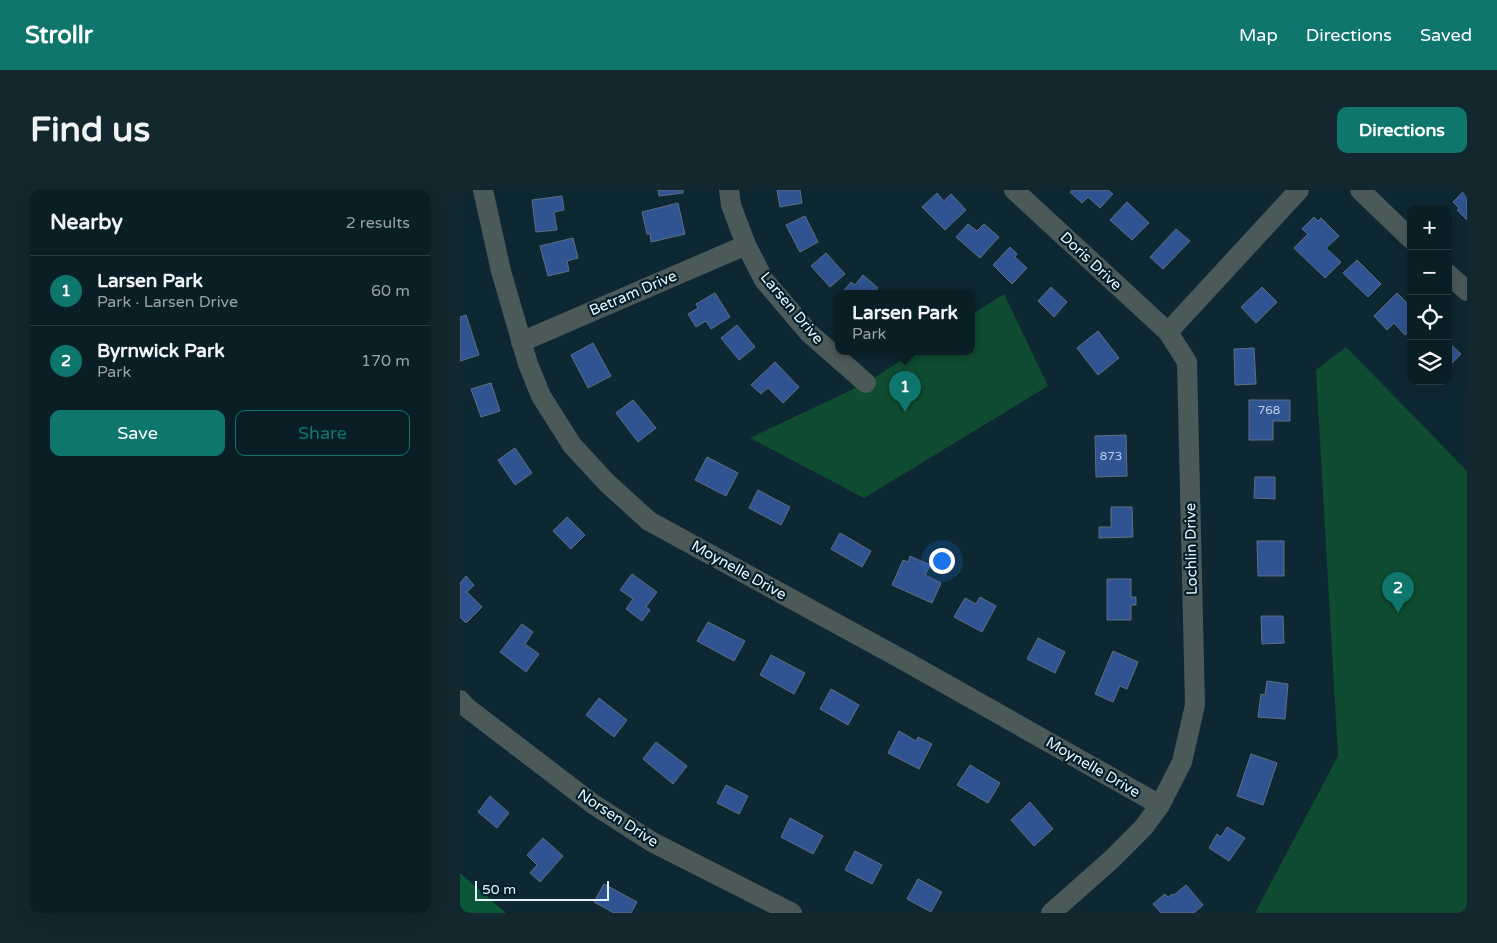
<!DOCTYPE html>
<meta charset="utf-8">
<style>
:root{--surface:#0a1e26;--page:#13272e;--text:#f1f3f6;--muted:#99a2a7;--line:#2a3c43;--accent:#0f766e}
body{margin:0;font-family:"Varela Round",sans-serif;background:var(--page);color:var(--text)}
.controls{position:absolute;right:15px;top:15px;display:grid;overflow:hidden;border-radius:10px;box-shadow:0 5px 20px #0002}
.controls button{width:45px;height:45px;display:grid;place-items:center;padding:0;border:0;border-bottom:1px solid var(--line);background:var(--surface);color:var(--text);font:25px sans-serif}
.scale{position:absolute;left:15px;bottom:12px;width:134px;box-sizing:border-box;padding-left:5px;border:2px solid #e7f7fe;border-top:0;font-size:14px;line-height:18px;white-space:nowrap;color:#e7f7fe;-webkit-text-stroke:4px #041f29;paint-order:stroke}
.you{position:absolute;left:481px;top:370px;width:18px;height:18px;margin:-12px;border:4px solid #fff;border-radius:50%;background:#1a73e8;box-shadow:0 0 0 8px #1a73e833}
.badge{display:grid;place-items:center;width:32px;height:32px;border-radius:50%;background:var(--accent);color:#fff;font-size:16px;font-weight:700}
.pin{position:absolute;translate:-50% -41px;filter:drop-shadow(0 1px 2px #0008)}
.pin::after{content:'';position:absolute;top:26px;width:18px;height:15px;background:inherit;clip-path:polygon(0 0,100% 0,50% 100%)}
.popup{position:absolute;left:375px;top:100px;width:140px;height:65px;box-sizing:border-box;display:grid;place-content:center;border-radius:10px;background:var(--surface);filter:drop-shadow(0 1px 4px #0005);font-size:16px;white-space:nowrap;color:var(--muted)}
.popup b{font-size:19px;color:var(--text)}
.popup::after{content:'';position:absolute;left:50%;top:100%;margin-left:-10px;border:10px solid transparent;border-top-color:var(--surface)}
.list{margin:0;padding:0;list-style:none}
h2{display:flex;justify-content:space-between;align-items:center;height:65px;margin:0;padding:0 20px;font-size:21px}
h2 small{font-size:16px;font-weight:400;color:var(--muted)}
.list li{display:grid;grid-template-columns:32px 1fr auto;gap:15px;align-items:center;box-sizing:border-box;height:70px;padding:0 20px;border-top:1px solid var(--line)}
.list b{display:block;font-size:19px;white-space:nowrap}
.list p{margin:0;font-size:16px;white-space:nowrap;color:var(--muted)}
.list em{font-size:16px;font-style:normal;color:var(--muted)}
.actions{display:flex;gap:10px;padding:15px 20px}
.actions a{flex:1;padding:11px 0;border:1px solid var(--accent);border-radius:10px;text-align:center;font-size:18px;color:var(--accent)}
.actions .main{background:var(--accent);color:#fff}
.icon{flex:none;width:28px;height:28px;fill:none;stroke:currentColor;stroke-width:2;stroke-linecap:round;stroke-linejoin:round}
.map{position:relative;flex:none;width:1007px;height:723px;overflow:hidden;border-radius:10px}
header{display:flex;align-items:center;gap:30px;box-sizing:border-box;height:70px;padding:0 25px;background:var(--accent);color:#fff}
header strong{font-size:24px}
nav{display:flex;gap:28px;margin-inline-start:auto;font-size:18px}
.intro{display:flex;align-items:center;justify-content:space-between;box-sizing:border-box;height:120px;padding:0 30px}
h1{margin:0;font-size:35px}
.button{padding:12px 22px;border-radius:10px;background:var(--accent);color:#fff;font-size:18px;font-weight:700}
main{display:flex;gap:30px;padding:0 30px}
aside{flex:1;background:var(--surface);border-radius:10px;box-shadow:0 5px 20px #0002}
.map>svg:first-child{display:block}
.green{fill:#104c31}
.forest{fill:#0a5737}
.building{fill:#305492;stroke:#606d82}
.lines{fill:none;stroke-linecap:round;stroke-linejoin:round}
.street{stroke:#4c5959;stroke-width:20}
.labels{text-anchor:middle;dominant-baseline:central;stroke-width:4.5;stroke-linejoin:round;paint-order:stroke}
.number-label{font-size:12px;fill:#b9cee3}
.street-label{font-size:15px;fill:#e7f7fe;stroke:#041f29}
</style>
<header>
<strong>Strollr</strong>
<nav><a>Map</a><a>Directions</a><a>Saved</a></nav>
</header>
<div class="intro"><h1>Find us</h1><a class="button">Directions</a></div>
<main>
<aside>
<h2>Nearby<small>2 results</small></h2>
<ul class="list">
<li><span class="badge">1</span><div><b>Larsen Park</b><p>Park · Larsen Drive</p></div><em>60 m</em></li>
<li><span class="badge">2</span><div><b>Byrnwick Park</b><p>Park</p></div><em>170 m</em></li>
</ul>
<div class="actions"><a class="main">Save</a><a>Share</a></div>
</aside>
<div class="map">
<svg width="1007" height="723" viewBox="0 0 1007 723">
<rect width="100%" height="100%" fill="#0e2833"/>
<g class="green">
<polygon points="544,104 588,196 404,308 290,248 406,193 456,161 511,161 511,125"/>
<polygon points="886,157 1007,281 1007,723 795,723 878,566 856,180"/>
</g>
<polygon class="forest" points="0,683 46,723 0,723"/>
<g class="building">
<polygon points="198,0 223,0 223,3 199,6"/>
<polygon points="317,0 340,0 342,13 320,17"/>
<polygon points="612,0 648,0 653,4 640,18 628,7 622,13 610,2"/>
<polygon points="1005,0 1007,0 1007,30 997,20 999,18 993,12"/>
<polygon points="477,3 484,11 491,4 506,20 485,40 462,17"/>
<polygon points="102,6 104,20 94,22 97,40 76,42 72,10"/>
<polygon points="667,12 689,33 672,50 650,30"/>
<polygon points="218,13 225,44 191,52 190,44 187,44 182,22"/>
<polygon points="345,26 358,52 340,62 326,35"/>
<polygon points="854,27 858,31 861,28 879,46 866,58 881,72 865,88 834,58 848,44 842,39"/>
<polygon points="508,34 517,41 524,34 539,47 520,68 496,47"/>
<polygon points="716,39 730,51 703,79 690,67"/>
<polygon points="113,48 118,68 107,71 109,81 88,86 80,56"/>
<polygon points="550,57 557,64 555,67 567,78 552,94 533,75"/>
<polygon points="366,63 385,84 370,97 351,76"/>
<polygon points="897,70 921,94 908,107 883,83"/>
<polygon points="403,85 418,98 413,103 382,103 391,92 395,95"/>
<polygon points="591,97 607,112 594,127 578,111"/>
<polygon points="802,97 817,112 796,133 781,117"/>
<polygon points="255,103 270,127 251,139 246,131 236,137 228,124 238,118 236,114"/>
<polygon points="937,103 951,117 951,140 945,145 934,133 927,140 914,126"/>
<polygon points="6,125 19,165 0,171 0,127"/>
<polygon points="277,135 295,157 279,170 261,148"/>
<polygon points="638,141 659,168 638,185 617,158"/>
<polygon points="988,152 1001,164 988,177"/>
<polygon points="133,153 151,186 128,198 111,165"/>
<polygon points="794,158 796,194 775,195 774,159"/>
<polygon points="315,172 339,197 323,213 308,198 301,204 291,195"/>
<polygon points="31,193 40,221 21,227 11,199"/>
<polygon points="173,210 196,238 178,252 156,223"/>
<polygon points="789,210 830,210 830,231 813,231 813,250 789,250"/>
<polygon points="666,245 667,286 636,287 635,246"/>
<polygon points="55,258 72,283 55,295 38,270"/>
<polygon points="247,267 278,283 266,306 235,290"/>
<polygon points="795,287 815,287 815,309 794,308"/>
<polygon points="298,300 330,317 321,335 289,318"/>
<polygon points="651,317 672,317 673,347 639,348 639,337 651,337"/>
<polygon points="107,327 125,345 111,359 93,341"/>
<polygon points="380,343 411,361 402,377 371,359"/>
<polygon points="797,351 824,351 824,386 798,386"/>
<polygon points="450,366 470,375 465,385 481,393 472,413 432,395 443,370 448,372"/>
<polygon points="172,384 197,402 186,417 190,420 182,431 166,419 173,409 160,400"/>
<polygon points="6,386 14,395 7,402 22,417 6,433 0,427 0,393"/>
<polygon points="647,389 671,389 671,407 676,407 676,415 671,415 671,430 647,430"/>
<polygon points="520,407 536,416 522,442 494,427 505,408 516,414"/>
<polygon points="801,426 823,426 824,453 802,454"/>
<polygon points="248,432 285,451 274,471 237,451"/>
<polygon points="62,434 73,442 65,454 79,464 66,482 40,462"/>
<polygon points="578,448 605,462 595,483 567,469"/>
<polygon points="653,461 678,472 667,499 660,496 653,512 635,504"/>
<polygon points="311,465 345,483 334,504 300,485"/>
<polygon points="807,491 828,494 825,529 798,527 801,504 805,505"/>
<polygon points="371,499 399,515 388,535 360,519"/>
<polygon points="139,508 167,530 154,547 126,525"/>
<polygon points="439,541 456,551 458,547 472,554 459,579 428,563"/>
<polygon points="196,552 227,576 213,594 183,569"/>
<polygon points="791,564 817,573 803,615 777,606"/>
<polygon points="510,575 540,593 528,613 497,595"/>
<polygon points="266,595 288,606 279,624 257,613"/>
<polygon points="30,606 49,623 37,638 18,622"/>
<polygon points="570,612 593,639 574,656 551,630"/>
<polygon points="330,628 363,646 353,664 321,647"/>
<polygon points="767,637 785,648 769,671 749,658 757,644 761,647"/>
<polygon points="83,648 103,666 80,692 70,683 77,675 67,665"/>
<polygon points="395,661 422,675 412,694 385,680"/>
<polygon points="458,689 482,702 471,722 447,709"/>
<polygon points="144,694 177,712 171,723 154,723 134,712"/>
<polygon points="726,695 743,715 734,723 701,723 693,714 705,704 708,707 713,704 714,705"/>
</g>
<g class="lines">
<g class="street">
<polyline points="23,0 41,81 68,174 81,206 112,255 147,293 189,331 445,471 700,615"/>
<polyline points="269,0 271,15 286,55 304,90 349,143 406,193"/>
<polyline points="554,0 708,142"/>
<polyline points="900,0 951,49"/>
<polyline points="988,84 1007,101"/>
<polyline points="61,152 286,55"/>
<polyline points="0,510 6,517 133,614 192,652 332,723"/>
<polyline points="591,723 651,670 683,638 700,615 722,572 735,515 727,172 708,142 839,0"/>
</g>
</g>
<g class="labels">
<g class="number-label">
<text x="809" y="220">768</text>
<text x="651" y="266">873</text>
</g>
<g class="street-label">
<text transform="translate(631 71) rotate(43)">Doris Drive</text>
<text transform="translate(173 103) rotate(-23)">Betram Drive</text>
<text transform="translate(332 118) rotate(50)">Larsen Drive</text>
<text transform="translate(731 359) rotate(-91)">Lochlin Drive</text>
<text transform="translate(279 380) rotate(29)">Moynelle Drive</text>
<text transform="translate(633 577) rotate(30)">Moynelle Drive</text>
<text transform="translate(158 628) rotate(33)">Norsen Drive</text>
</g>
</g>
</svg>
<div class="controls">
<button>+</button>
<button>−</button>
<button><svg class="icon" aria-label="locate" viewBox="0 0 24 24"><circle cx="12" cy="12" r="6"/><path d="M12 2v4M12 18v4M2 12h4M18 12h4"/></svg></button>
<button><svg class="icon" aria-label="layers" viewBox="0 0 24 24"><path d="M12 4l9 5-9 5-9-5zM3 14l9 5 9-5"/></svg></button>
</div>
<div class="scale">50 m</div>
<div class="you"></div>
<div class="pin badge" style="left:445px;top:222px">1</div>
<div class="popup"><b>Larsen Park</b>Park</div>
<div class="pin badge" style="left:938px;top:423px">2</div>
</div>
</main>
